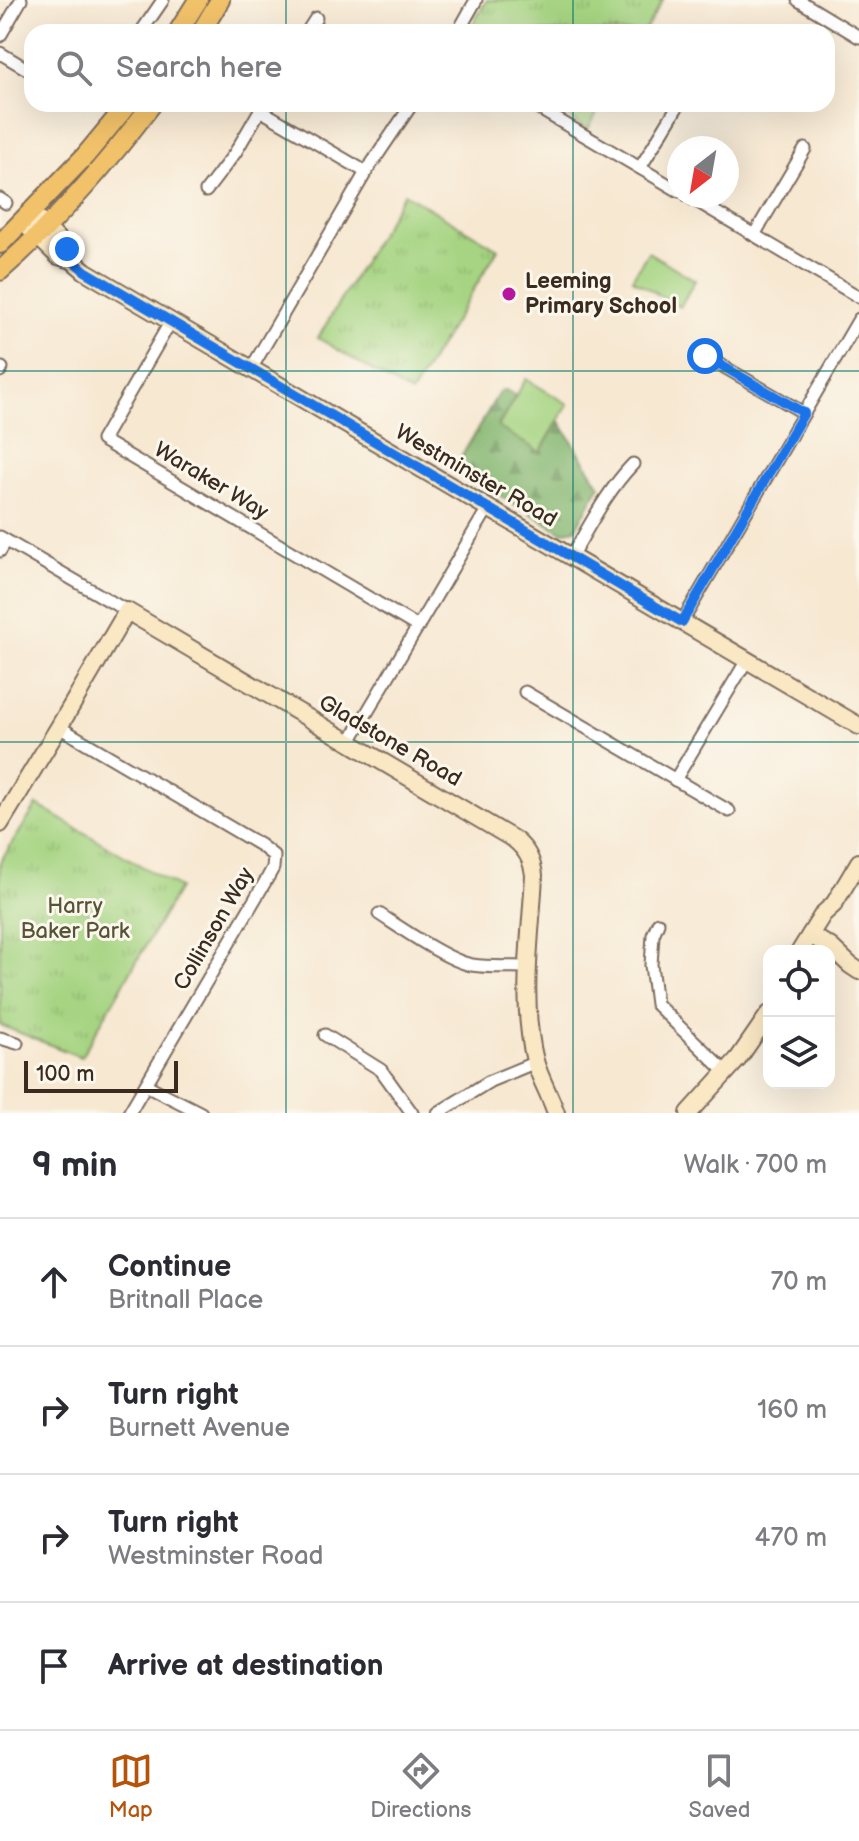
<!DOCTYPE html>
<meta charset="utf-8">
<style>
:root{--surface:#fff;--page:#f2f2f3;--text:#2b2b33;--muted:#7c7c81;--line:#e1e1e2;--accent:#b45309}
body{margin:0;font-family:"Balsamiq Sans",sans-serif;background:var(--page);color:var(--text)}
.controls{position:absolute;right:24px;bottom:24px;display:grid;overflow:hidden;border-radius:16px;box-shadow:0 8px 32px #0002}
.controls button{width:72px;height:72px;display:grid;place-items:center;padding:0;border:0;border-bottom:2px solid var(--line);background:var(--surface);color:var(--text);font:40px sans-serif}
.compass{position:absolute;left:667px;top:136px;width:72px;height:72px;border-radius:50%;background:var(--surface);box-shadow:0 8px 32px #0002;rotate:211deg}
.scale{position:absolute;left:24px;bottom:20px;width:154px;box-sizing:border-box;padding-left:8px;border:4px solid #3b2a1e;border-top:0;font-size:22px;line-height:28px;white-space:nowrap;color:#3b2a1e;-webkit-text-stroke:6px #fbf7ec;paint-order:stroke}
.stop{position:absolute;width:24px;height:24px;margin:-18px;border:6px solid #1a73e8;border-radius:50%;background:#fff}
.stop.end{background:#1a73e8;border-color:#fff;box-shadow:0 2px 8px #0008}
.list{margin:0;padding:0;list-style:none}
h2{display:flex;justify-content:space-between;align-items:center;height:104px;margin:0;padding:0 32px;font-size:34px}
h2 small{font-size:26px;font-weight:400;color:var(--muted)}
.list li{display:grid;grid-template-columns:52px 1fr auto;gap:24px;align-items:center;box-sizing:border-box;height:128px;padding:0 32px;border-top:2px solid var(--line)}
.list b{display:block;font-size:30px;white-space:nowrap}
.list p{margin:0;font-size:26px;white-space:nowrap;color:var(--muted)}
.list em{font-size:26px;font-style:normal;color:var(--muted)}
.icon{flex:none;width:44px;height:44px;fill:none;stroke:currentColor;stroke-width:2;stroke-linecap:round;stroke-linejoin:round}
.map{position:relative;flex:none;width:859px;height:1113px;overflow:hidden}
.search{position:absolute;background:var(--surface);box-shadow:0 8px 32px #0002;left:24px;right:24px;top:24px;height:88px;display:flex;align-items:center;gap:20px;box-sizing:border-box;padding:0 28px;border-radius:24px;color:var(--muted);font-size:30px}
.sheet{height:616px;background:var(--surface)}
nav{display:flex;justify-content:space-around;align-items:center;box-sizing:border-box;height:112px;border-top:2px solid var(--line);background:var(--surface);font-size:22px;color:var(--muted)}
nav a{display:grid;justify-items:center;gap:4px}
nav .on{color:var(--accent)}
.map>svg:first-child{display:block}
.grass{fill:url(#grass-tufts);stroke:#707f50;stroke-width:2}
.forest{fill:url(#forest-firs);stroke:#607047;stroke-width:2}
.pitch{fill:#a6d482;stroke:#707f50;stroke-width:2}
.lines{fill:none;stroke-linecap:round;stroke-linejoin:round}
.street-casing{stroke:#7d6c5d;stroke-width:15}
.secondary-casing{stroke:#7d6c5d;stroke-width:20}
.primary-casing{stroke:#7d6c5d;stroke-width:22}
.street{stroke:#fff;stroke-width:11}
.secondary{stroke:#fae7c3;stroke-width:16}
.primary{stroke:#f2c26a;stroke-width:18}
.route{stroke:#1a73e8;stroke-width:10}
.grid{fill:none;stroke:#0f766e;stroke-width:2;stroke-opacity:0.55}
.poi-dot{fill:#b5179e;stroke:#fbf7ec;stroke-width:3}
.labels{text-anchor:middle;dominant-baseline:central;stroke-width:6;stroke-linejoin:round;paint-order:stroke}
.poi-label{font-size:22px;font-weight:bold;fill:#3b2a1e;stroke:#fbf7ec;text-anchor:start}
.street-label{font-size:22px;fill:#3b2a1e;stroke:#fbf7ec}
.park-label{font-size:22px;fill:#565437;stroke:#fbf7ec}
</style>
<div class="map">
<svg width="859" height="1113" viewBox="0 0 859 1113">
<defs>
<pattern id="grass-tufts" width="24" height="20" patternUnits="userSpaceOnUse" patternTransform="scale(2)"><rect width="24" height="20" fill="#a6d482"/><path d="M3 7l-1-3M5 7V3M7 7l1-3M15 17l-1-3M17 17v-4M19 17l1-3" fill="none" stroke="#90b670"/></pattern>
<pattern id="forest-firs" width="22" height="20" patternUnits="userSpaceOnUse" patternTransform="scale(2)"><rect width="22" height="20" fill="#84b670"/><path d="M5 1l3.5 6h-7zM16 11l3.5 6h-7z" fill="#6d945b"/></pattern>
</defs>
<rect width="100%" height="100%" fill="#fbf7ec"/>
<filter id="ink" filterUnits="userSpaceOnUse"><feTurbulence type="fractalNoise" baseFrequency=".0125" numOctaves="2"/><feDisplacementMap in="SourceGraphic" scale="16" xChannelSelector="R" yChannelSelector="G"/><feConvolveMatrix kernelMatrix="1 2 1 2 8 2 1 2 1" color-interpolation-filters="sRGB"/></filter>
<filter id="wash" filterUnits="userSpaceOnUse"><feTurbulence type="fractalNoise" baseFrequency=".006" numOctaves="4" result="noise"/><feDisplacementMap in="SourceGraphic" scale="32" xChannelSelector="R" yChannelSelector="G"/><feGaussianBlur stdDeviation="1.8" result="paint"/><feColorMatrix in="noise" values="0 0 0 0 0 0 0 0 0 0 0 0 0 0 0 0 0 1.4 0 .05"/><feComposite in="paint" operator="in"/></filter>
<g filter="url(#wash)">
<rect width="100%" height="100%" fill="#f7e8d2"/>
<g class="grass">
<polygon points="487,0 663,0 644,32 468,32"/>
<polygon points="545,104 602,104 588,129"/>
<polygon points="404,193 498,249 411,394 318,338"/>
<polygon points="37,805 179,888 81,1057 0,1025 0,862"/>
</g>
<polygon class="forest" points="506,390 516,396 498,426 540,452 559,420 600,486 575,529 562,532 458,471 459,468 456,466 500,391"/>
<g class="pitch">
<polygon points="648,252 695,280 680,307 632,279"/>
<polygon points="526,379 568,404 540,452 498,427"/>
</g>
</g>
<g filter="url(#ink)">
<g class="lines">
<defs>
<g id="street">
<polyline points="798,0 859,37"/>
<polyline points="141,32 163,0"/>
<polyline points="307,32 316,18"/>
<polyline points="458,32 476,0"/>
<polyline points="0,36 21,0"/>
<polyline points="0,53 32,72"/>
<polyline points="531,104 679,191"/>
<polyline points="260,110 366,172"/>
<polyline points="640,168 679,104"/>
<polyline points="206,191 235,153 263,105"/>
<polyline points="688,196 859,297"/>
<polyline points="0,199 6,203"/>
<polyline points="754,235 805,149"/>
<polyline points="171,321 102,440 418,627"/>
<polyline points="705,356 804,413"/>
<polyline points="251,369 366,172 412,104"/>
<polyline points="0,371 2,368"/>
<polyline points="0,537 127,611"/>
<polyline points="0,551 6,541"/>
<path d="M571,557C590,525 607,491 633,464"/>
<polyline points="682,622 859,319"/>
<polyline points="525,692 729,811"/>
<polyline points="59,727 260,845 274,856 273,868 268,877 129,1113"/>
<polyline points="349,743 488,508"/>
<polyline points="675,780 747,660"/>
<path d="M379,914C401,928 448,961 472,965C491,968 510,966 529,967"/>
<polyline points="658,923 653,935 651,965 656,1004 727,1073"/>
<polyline points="325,1035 381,1070 412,1113"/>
<polyline points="0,1038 17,1043"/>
<polyline points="146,1085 201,1113"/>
<polyline points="438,1113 490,1081 536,1062"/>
</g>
<g id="secondary">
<polyline points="32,213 67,249 72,260"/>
<polyline points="23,222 58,256 72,260 85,271 124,294 859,726"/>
<path d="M0,824L59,727L127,611L515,840C527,850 532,860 534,875C531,936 520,1001 535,1061C540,1079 550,1095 556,1113"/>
<polyline points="810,935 831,947 850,965 859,971"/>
<polyline points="800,951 823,914 834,904 859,862"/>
<polyline points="689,1113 738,1059 769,1014"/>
</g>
<g id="primary">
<polyline points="178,32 198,0"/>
<polyline points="201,32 220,0"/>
<polyline points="0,244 85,156 128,104"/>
<path d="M0,271C57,221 107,164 152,104"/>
</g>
</defs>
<use href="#street" class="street-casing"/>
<use href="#secondary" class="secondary-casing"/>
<use href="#primary" class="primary-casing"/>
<use href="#street" class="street"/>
<use href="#secondary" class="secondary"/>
<use href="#primary" class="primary"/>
</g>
</g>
<g class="lines" filter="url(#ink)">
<polyline class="route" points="67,249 72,260 85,271 682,622 804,413 705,356"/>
</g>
<path class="grid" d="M286,0V32M573,0V32M286,104V1113M573,104V1113M0,371H859M0,742H859"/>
<circle class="poi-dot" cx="509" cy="294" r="8"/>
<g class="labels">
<g class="poi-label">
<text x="525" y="281">Leeming<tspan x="525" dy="25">Primary School</tspan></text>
</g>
<g class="street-label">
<text transform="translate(476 476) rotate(30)">Westminster Road</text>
<text transform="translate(211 481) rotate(31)">Waraker Way</text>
<text transform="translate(390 741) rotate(30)">Gladstone Road</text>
<text transform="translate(214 929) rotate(-60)">Collinson Way</text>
</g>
<g class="park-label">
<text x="75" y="906">Harry<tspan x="75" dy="25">Baker Park</tspan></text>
</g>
</g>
</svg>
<div class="controls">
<button><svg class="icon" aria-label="locate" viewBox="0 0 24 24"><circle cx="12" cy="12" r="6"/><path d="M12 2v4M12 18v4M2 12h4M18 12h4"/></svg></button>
<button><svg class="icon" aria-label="layers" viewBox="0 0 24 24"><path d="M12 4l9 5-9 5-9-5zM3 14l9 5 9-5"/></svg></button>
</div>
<svg class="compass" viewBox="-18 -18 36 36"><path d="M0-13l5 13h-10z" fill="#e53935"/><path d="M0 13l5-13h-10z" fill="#7c7c81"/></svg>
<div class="scale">100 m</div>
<div class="stop" style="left:705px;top:356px"></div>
<div class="stop end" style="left:67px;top:249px"></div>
<div class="search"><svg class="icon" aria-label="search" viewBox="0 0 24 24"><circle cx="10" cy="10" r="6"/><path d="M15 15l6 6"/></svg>Search here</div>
</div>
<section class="sheet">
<h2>9 min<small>Walk · 700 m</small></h2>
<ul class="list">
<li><svg class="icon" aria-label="ahead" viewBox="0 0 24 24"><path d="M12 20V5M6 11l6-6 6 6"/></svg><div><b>Continue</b><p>Britnall Place</p></div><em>70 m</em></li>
<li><svg class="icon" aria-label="right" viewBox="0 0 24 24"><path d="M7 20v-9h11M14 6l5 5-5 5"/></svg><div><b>Turn right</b><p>Burnett Avenue</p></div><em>160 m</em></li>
<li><svg class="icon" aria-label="right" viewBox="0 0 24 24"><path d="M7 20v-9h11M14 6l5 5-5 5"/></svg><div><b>Turn right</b><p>Westminster Road</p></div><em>470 m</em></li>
<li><svg class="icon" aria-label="arrive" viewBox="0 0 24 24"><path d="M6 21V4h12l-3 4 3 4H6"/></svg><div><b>Arrive at destination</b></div></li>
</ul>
</section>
<nav>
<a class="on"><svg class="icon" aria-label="map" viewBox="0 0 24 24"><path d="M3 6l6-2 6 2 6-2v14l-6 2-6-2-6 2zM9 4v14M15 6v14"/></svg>Map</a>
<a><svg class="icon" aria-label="directions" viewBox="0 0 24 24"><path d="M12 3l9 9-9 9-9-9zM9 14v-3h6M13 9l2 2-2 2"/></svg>Directions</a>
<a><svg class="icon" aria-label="saved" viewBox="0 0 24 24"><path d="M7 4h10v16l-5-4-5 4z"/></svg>Saved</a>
</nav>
